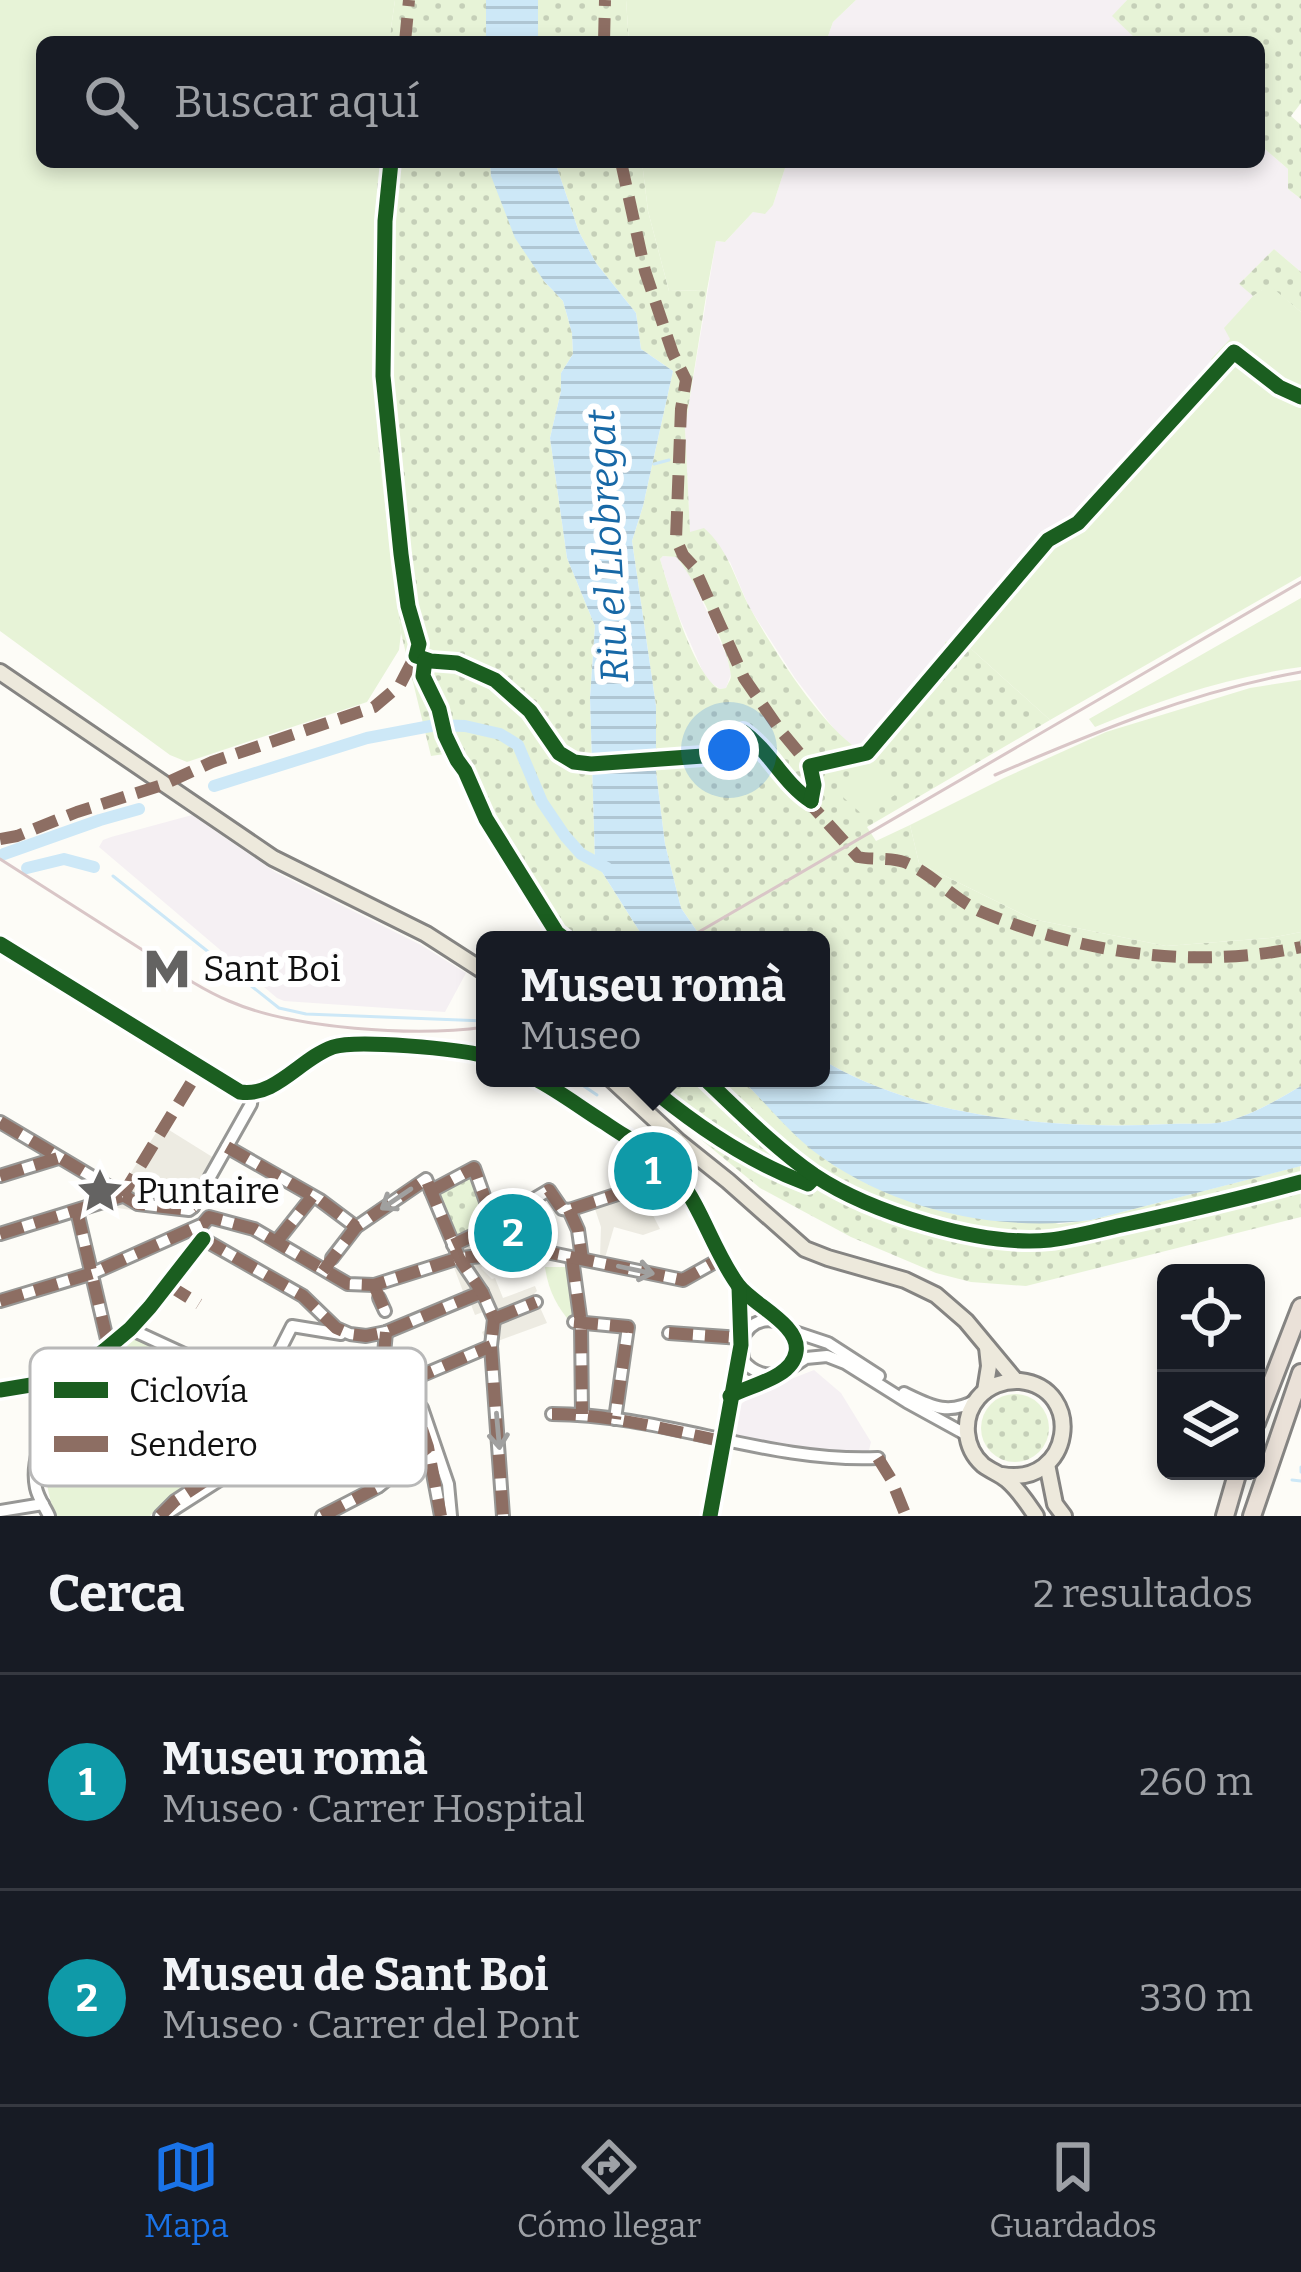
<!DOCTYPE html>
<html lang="es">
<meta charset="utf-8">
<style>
:root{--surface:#171b24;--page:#20242c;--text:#f1f3f6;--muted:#9ea1a6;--line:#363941;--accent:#1a73e8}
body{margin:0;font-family:Bitter,serif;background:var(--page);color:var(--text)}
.controls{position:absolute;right:36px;bottom:36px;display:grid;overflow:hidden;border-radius:18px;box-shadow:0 6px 18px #0003}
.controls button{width:108px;height:108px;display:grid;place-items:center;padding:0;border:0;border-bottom:3px solid var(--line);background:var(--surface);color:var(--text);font:60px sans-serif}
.you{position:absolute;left:729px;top:750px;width:42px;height:42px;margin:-30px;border:9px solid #fff;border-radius:50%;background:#1a73e8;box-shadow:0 0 0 18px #1a73e833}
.badge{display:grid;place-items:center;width:78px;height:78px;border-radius:50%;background:var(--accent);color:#fff;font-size:39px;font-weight:700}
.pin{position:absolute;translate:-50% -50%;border:6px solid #fff;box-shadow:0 3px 12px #0006}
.popup{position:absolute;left:476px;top:931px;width:354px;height:156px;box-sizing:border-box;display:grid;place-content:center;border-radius:18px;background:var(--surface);filter:drop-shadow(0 3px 9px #0005);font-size:39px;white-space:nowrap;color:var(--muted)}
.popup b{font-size:45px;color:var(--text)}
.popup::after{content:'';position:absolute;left:50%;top:100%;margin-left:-24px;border:24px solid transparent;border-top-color:var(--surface)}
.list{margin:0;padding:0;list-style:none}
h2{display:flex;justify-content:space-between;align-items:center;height:156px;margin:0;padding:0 48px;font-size:51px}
h2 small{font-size:39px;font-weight:400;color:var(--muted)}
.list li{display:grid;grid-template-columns:78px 1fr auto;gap:36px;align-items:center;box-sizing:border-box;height:216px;padding:0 48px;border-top:3px solid var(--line)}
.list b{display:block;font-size:45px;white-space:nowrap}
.list p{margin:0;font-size:39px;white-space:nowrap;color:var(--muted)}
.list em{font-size:39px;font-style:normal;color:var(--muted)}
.icon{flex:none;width:66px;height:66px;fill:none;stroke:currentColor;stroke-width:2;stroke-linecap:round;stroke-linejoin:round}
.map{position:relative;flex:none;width:1301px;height:1516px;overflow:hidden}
.search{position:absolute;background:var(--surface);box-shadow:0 6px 18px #0003;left:36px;right:36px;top:36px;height:132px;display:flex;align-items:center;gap:30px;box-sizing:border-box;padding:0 42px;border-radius:18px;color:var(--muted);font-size:45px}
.sheet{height:588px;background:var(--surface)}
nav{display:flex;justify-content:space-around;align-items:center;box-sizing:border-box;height:168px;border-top:3px solid var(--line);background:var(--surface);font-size:33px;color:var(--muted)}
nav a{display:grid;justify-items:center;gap:6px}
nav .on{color:var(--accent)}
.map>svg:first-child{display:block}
.industrial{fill:#f5f0f3}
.grass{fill:url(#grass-dots);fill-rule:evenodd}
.park{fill:#e7f3d7}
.pitch{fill:#f0f6e1}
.plaza{fill:#edebe2}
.water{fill:url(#water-rules)}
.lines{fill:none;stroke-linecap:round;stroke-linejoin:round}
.stream{stroke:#cde8f7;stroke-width:3}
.canal{stroke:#cde8f7;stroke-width:12}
.minor-casing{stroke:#979795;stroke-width:16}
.major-casing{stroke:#858482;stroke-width:20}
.highway-casing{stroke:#858482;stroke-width:22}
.minor{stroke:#fffffe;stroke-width:10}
.major{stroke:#ede9dc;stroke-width:14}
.highway{stroke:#eae1d8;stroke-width:16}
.rail{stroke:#d9c6c7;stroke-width:3}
.quiet{stroke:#8d6e63;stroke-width:12;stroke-dasharray:24 12;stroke-linecap:butt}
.cycleway-casing{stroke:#fff;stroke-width:22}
.cycleway{stroke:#1b5e20;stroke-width:15}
.oneway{stroke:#a0a09f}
.labels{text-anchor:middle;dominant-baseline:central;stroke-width:12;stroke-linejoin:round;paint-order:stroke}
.poi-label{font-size:36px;fill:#111;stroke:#fff;text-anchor:start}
.water-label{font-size:39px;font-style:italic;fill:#1768a6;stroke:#fff}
.key{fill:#fff;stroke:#b8b8b8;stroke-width:3}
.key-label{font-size:33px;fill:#111}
</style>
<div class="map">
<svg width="1301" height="1516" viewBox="0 0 1301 1516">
<defs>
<pattern id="grass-dots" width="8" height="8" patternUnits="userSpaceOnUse" patternTransform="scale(3)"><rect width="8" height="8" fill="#e7f3d7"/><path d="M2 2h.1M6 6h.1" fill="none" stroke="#c5cfb8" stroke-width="1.8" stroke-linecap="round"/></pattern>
<pattern id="water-rules" width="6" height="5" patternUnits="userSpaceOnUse" patternTransform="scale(3)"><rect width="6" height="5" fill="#cde8f7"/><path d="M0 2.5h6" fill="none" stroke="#afc6d3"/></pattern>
</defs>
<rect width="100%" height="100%" fill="#fdfcf7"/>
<g class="industrial">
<polygon points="856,0 1127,0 1113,16 1139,42 826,42 833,22"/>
<polygon points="1259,144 1288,169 1288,189 1301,199 1301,272 1274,249 1240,283 1253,296 1225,328 1231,339 1220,366 1096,498 1068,518 959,638 945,642 944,656 868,748 858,749 841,738 795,678 749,607 730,562 690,533 685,428 716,241 725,242 753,212 773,205 787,162 1259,162"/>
<polygon points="663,556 676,557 691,576 727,657 731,674 726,688 720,689 706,679 676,610 660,559"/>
<polygon points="192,815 275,872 421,945 466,973 445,1012 284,1001 277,998 99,847 103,840 111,837"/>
<polygon points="814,1370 841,1393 871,1442 869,1450 864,1453 847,1454 732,1439 739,1406 753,1394"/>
</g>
<g class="grass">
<polygon points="395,0 486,0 486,42 389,42"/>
<polygon points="538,0 626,0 629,42 538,42"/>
<polygon points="1127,0 1301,0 1301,103 1291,116 1301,125 1301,199 1288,189 1288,169 1259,144 1259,42 1139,42 1112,16"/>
<polygon points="377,162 490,162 491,176 544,281 563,301 572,333 573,354 561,373 561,391 550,438 567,558 595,626 590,698 595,861 645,940 564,940 567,936 516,862 458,752 431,756 401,633 378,447"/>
<path d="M555,162H642L648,211L669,291L707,290L685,428L690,532L704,528C729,550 735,580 750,608C773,649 820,724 858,749L868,748L944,657L945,642L959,638L1050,720L867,827L876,841L910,825L919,863L1032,919L1166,946L1270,938L1301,932V1086C1280,1098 1258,1112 1235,1119C1216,1126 1191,1123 1171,1124C1057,1130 920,1119 821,1059V940H703L681,908L665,844L656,772V706L632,541L643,506L673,371L641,349L636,313L596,263L579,232ZM663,556L676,557C693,575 727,645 730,670C732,679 730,679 726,688L720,689C694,677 669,588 660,559Z"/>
<polygon points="1274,249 1301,272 1301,312 1269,286 1253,296 1239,284"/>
<polygon points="626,1078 740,1078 811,1149 1059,1224 1091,1220 1300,1166 1301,1217 1026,1286 971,1282 936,1273 851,1237 760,1188"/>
<polygon points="473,1172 490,1223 457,1241 438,1192"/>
<circle cx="1015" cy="1428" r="34"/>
</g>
<g class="park">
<polygon points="0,0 395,0 389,42 42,42 42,162 377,162 378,447 401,633 399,650 367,702 187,762 170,755 0,631"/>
<polygon points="626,0 856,0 833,22 826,42 629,42"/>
<polygon points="642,162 787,162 773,205 765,214 753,212 725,242 716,241 707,290 669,291 648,211"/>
<polygon points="1269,285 1301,312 1301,576 1050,720 959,638 1045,537 1096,498 1219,366 1211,359 1230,339 1224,328 1253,296"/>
<path d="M1301,598V667C1229,677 1162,699 1095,727L1089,719Z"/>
<polygon points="1301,680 1301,932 1270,938 1166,946 1032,919 919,863 910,825 1004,778 1106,732 1250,688"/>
<polygon points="866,762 902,790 864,816 835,790"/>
<path d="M545,1267H570L577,1318L572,1324C557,1307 548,1290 545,1267Z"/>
<path d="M130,1336L289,1413L290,1422L158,1507L150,1516H56C46,1493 40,1457 57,1434C62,1427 74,1420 82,1414L94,1429L102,1424L94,1412L106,1402L84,1374Z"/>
</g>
<polygon class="pitch" points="197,1423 208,1444 167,1465 156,1443"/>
<g class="plaza">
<polygon points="161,1125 214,1158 186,1200 191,1216 181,1217 103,1206 127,1179"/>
<polygon points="641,1192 660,1229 643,1235 614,1227 605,1258 600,1257 601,1227 594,1206"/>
<polygon points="475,1232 486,1261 481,1268 492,1279 495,1278 503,1298 535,1286 537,1291 534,1294 547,1323 487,1345 482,1332 489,1328 483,1312 475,1315 470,1302 467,1302 450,1257 455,1255 451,1243"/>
</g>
<g class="water">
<rect x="486" y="0" width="52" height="42"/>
<polygon points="490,162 555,162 579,232 596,263 636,313 641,349 673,371 643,506 632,541 656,706 656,772 665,844 681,908 703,940 645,940 595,861 590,698 595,626 567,558 550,438 561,391 561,373 573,354 572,333 563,301 544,281 515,238 491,176"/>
<path d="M821,1059C920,1119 1057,1130 1171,1124C1191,1123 1216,1126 1235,1119C1258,1112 1280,1098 1301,1086V1166L1091,1220C995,1233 889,1209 812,1150C786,1129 764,1101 740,1078H821Z"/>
</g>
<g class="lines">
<g class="stream">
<polyline points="654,464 669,460"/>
<polyline points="113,876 279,1008 306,1014 485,1021"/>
<polyline points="572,1078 597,1095"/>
<polyline points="1301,1467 1301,1472"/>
<polyline points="1292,1480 1301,1481"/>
</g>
<g class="canal">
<polyline points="214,786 367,738 436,725 465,726 500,734 518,745 542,802 565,836 581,854 607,868"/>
<polyline points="4,854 100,820 139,809"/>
<polyline points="27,868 64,859 94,867"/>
</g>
<defs>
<g id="minor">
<polyline points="956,649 1048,540 1078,523 1234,352 1279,387 1301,397"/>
<polyline points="0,944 240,1092 252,1094"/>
<path d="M534,1078C566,1095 666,1157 683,1185C703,1217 717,1263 742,1290C755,1304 791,1323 795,1340C805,1374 763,1387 743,1360L739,1287"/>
<path d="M252,1094C279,1085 300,1063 325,1050C352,1037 454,1048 485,1056"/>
<polyline points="0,1122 138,1204 189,1210 193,1207"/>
<polyline points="227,1147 320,1200 356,1227"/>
<polyline points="0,1176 58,1158"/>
<polyline points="431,1191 474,1168 494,1224"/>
<polyline points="193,1207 251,1104 252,1094"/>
<polyline points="569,1210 578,1230 582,1259"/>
<polyline points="77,1211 109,1348"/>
<polyline points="0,1234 122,1196"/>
<polyline points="203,1239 303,1296 336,1328 350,1334 366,1336 386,1332 482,1292"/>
<polyline points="277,1241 312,1197"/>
<polyline points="453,1245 476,1234 549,1190 562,1209 569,1210 676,1175"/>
<polyline points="332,1258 356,1227 426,1179 459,1258 482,1292 494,1319 491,1346 503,1516"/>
<polyline points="572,1258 581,1324 582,1414"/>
<polyline points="379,1298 385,1311"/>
<polyline points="0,1301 93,1273 203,1224 209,1217 254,1229 348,1284 374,1285 459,1258 483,1256 512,1245 683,1280 722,1258"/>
<polyline points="494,1319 536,1302"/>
<polyline points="574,1322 628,1327 615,1419"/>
<polyline points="130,1329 260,1389 292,1326 341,1334"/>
<polyline points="792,1331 828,1343 879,1376"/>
<polyline points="386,1332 384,1354 399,1385 410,1393 428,1447 441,1516"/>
<polyline points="669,1333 741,1338"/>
<polyline points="792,1367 806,1358 827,1356 845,1363 907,1402 967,1435"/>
<polyline points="0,1390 67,1379 105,1350 130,1329 150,1307 203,1239"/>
<path d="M904,1393C931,1406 948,1416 976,1400"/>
<polyline points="730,1396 759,1381 771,1379"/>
<polyline points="422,1408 448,1484 451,1516"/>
<path d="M552,1414C662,1414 768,1463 878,1458"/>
<polyline points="0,1511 43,1504"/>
<polyline points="168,1513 309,1423 383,1398 392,1391"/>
<path d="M49,1516C45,1507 38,1498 36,1488C29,1455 51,1422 62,1392L57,1382"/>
<polyline points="160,1516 175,1501 305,1415 399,1385 491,1346"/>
<polyline points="322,1516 378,1487 428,1447"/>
<path d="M710,1516L742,1340C748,1325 759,1318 775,1321"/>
</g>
<g id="major">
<polyline points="0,672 273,858 426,934 485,972"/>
<polyline points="610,1078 678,1141 728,1181 805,1249 828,1258 905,1280 936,1295 966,1321 1016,1381"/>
<polyline points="985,1391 989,1366 987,1347"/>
<polyline points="1047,1464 1055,1504 1064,1516"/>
<path d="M1002,1475C1073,1487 1085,1388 1020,1381C1004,1380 988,1386 978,1398C961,1418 964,1448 983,1465C991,1471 1000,1474 1007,1480C1019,1490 1027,1503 1036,1516"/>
</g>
<g id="highway">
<polyline points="1256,1423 1301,1307"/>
<polyline points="1225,1516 1238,1471"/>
<polyline points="1252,1516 1301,1373"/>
</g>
</defs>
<use href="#minor" class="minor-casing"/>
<use href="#major" class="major-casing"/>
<use href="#highway" class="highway-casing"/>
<use href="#minor" class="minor"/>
<use href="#major" class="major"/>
<use href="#highway" class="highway"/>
<g class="rail">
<path d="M995,775C1095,732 1193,691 1301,672"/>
<path d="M0,859C47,889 94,919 141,949C169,967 198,988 229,1001C293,1029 415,1037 485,1027"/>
<polyline points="685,940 1301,582"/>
</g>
<g class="quiet">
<polyline points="405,42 409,0"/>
<polyline points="604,42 605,0"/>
<polyline points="621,162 645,271 673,354 686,380 681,409 676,539 683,555 694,567 744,678 780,730 810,766 812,778"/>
<path d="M804,797L858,857C872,860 891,857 904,862C932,873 954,900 982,912C1081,953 1195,970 1301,947"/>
<polyline points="0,839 17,836 77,812 162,785 212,762 374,707 400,685 417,652"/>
<polyline points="0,1122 138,1204 189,1210 193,1207"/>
<polyline points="227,1147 320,1200 356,1227"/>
<polyline points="0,1176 58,1158"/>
<polyline points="431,1191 474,1168 494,1224"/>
<polyline points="122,1196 194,1078"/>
<polyline points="569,1210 578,1230 582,1259"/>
<polyline points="77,1211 109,1348"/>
<polyline points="0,1234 122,1196"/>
<polyline points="203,1239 303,1296 336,1328 350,1334 366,1336 386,1332 482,1292"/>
<polyline points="277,1241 312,1197"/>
<polyline points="453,1245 476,1234 549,1190 562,1209 569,1210 676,1175"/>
<polyline points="572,1258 581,1324 582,1414"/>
<polyline points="323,1271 356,1227 426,1179 459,1258 482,1292 494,1319 491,1346 503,1516"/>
<polyline points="168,1285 199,1304"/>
<polyline points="374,1285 385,1311"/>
<polyline points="0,1301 93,1273 203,1224 209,1217 254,1229 348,1284 374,1285 459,1258 483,1256 512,1245 683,1280 722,1258"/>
<polyline points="494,1319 536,1302"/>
<polyline points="574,1322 628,1327 615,1419"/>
<polyline points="386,1332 384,1354 399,1385 410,1393 428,1447 441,1516"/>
<polyline points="669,1333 741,1338"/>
<path d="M552,1414C610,1414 666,1430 722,1441"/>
<polyline points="878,1458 891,1479 906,1516"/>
<polyline points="160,1516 175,1501 305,1415 399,1385 491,1346"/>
<polyline points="322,1516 378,1487 428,1447"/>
</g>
<defs>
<g id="cycleway">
<path d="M391,162L385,221L383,376L401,554L408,606L419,644L416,656L431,661L457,663L495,680L530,711L559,753L574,762L591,764L703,756L722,750L743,732C770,751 784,784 811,801"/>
<polyline points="425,660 423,676 439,709 445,735 457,760 465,771 486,819 557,933 566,940"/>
<polyline points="811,801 814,785 810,766 867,753 1048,540 1078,523 1234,352 1279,387 1301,397"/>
<path d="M0,944L240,1092C275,1098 301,1058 333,1047C357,1039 459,1049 485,1056"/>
<path d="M534,1078C559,1091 581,1108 605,1123C629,1140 661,1155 679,1179C703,1211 714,1252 738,1285C753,1305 801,1325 796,1352C792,1378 750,1385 730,1396"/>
<path d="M639,1078C689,1121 746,1161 808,1184L812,1180"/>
<path d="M704,1078C739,1111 774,1147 814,1175C871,1213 982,1247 1050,1240C1074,1237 1099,1230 1122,1225C1182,1212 1242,1198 1301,1182"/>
<polyline points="0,1390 67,1379 105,1350 130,1329 150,1307 203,1239"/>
<polyline points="710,1516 741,1345 739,1287"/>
</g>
</defs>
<use href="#cycleway" class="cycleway-casing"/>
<use href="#cycleway" class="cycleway"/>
</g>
<defs><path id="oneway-shaft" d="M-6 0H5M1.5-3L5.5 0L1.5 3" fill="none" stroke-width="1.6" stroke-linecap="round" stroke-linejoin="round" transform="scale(3)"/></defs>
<g class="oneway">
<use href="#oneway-shaft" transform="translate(396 1199) rotate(146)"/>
<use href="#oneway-shaft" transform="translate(636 1270) rotate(12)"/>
<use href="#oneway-shaft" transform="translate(498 1431) rotate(85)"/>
</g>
<defs>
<symbol id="metro-bare" viewBox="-9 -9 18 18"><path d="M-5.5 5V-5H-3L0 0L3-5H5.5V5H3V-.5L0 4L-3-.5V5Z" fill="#646362" stroke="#fff" stroke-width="2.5" paint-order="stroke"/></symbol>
<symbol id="sight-bare" viewBox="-9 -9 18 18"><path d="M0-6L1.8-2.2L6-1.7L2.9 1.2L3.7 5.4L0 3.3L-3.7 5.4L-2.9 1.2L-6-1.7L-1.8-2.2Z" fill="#646362" stroke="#fff" stroke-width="2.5" paint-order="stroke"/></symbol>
</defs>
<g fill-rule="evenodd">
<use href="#metro-bare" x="134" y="936" width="66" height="66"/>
<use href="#sight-bare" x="67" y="1158" width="66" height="66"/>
</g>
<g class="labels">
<g class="poi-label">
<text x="203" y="969">Sant Boi</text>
<text x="136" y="1191">Puntaire</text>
</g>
<g class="water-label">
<text transform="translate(608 546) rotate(-93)">Riu el Llobregat</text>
</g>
</g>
<rect x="30" y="1348" width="396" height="138" rx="18" class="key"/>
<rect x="54" y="1382" width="54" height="16" fill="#1b5e20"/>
<rect x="54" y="1436" width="54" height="16" fill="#8d6e63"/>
<g class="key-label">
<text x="129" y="1402">Ciclovía</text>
<text x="129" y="1456">Sendero</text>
</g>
</svg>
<div class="controls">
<button><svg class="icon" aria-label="locate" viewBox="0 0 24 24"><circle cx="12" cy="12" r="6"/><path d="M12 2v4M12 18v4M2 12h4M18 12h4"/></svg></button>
<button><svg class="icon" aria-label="layers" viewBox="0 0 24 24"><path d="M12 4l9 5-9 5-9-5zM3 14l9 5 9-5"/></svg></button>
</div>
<div class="you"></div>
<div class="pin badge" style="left:653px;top:1171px;background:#0f9aa8">1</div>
<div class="popup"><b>Museu romà</b>Museo</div>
<div class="pin badge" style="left:513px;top:1233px;background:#0f9aa8">2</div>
<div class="search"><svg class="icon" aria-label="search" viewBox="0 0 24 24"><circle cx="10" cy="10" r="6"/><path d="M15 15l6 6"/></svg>Buscar aquí</div>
</div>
<section class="sheet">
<h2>Cerca<small>2 resultados</small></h2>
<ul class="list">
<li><span class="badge" style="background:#0f9aa8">1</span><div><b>Museu romà</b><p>Museo · Carrer Hospital</p></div><em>260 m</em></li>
<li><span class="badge" style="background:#0f9aa8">2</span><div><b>Museu de Sant Boi</b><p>Museo · Carrer del Pont</p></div><em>330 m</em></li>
</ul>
</section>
<nav>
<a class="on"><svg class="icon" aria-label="map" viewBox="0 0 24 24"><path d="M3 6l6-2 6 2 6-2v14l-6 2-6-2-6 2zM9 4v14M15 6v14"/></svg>Mapa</a>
<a><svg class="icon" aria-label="directions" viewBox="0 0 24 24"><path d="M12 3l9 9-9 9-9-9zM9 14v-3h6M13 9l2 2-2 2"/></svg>Cómo llegar</a>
<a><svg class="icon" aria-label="saved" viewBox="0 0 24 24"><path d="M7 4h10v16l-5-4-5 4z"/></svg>Guardados</a>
</nav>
